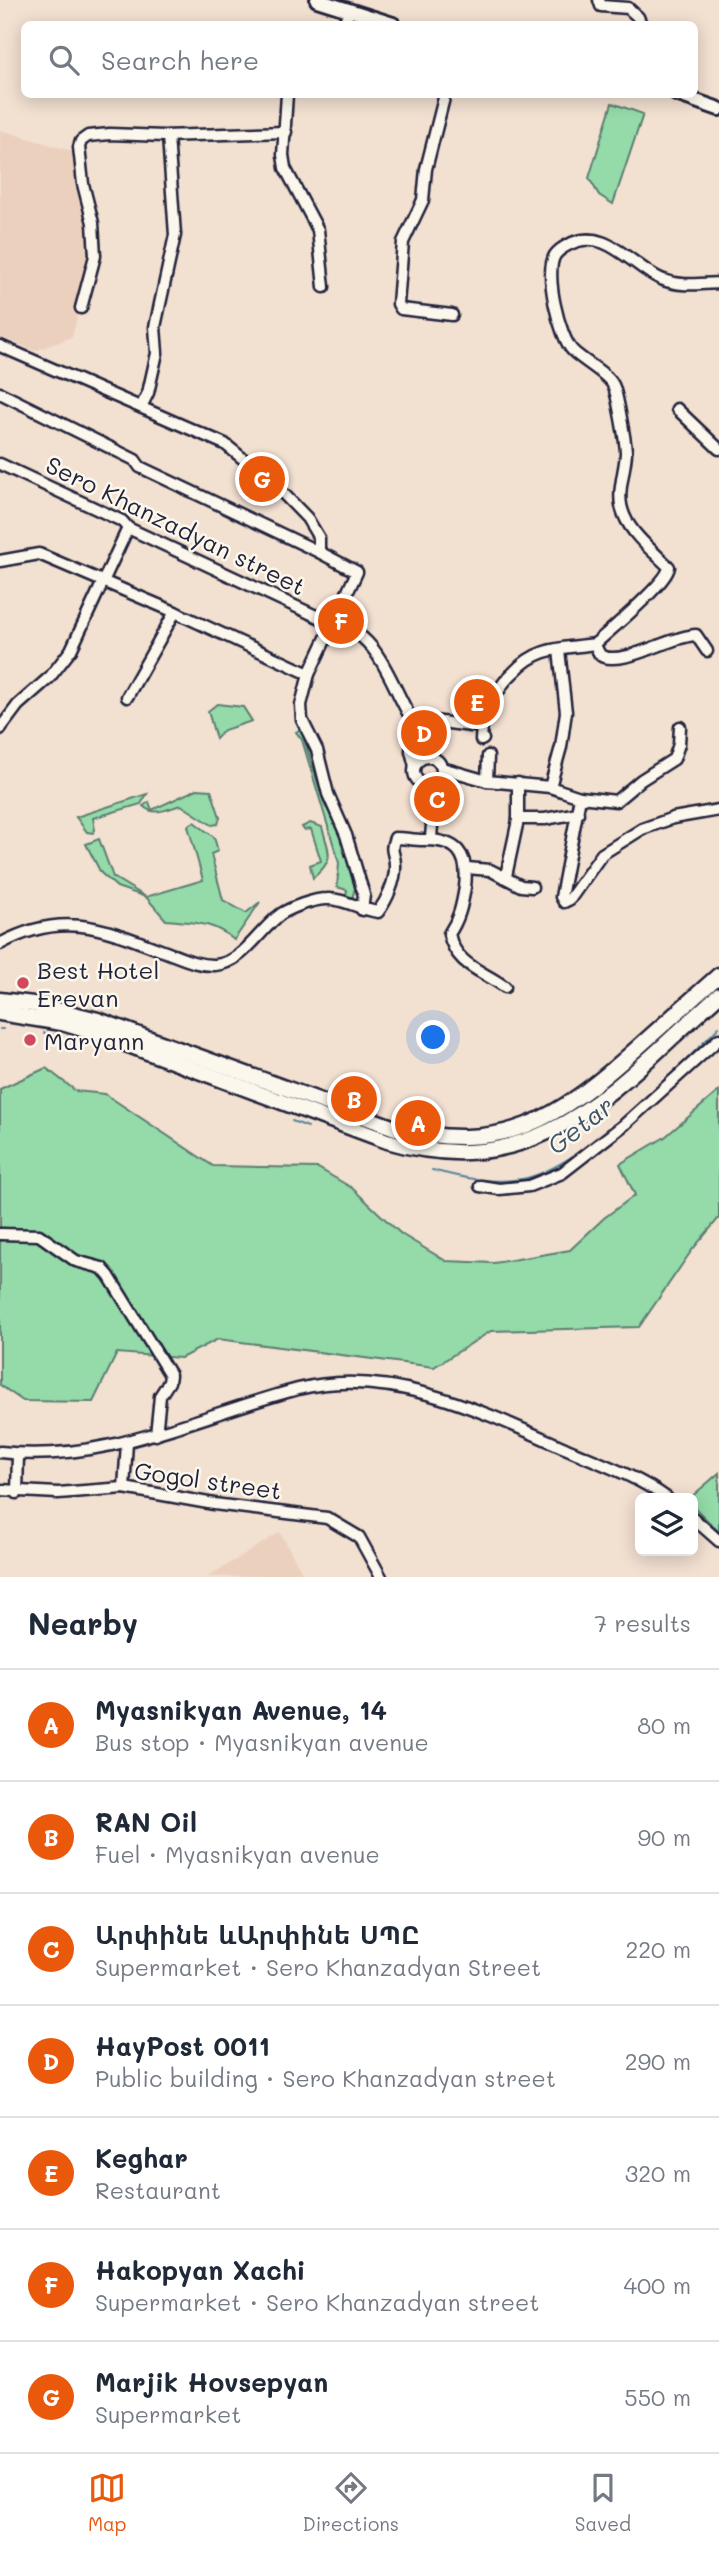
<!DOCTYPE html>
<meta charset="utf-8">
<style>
:root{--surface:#fff;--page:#f2f2f3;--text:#1f2937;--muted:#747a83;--line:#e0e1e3;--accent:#ea580c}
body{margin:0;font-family:Mali,"Noto Sans Armenian",sans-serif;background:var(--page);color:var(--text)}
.controls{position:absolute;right:21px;bottom:21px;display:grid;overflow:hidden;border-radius:10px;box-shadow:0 4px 18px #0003}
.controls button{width:63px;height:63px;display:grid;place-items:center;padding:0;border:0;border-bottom:2px solid var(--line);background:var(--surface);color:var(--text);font:35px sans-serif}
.you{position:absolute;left:434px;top:1038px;width:24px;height:24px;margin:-18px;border:5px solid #fff;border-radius:50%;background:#1a73e8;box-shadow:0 0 0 10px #1a73e833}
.badge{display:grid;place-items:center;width:46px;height:46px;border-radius:50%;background:var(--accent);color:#fff;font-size:23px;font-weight:700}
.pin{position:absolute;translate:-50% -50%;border:4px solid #fff;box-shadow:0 2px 7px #0006}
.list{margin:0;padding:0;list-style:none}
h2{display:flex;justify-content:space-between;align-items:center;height:91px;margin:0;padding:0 28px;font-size:30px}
h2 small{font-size:23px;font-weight:400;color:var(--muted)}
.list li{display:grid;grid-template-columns:46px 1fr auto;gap:21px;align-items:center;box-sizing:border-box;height:112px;padding:0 28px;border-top:2px solid var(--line)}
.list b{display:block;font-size:26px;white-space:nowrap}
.list p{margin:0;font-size:23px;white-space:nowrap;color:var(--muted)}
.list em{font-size:23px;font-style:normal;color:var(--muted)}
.icon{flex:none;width:38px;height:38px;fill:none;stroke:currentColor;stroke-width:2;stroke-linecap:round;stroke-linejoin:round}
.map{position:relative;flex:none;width:719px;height:1577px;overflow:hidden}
.search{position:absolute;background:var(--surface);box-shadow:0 4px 18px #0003;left:21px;right:21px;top:21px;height:77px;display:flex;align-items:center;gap:18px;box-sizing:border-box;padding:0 24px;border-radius:10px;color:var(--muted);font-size:26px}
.sheet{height:875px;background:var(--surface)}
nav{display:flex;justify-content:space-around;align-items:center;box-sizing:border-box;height:98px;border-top:2px solid var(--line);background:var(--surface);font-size:19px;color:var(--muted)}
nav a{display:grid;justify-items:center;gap:4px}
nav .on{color:var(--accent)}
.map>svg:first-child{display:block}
.built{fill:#ecd0be}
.green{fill:#94dba9;stroke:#5b7e72;stroke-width:2}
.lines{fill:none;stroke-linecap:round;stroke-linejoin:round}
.stream{stroke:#5a879d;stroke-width:2}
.minor-casing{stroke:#22223b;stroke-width:15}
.major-casing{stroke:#22223b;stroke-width:18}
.highway-casing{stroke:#22223b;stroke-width:19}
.minor{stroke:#fbf7ec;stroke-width:10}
.major{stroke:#fbf7ec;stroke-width:12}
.highway{stroke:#fbf7ec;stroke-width:14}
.poi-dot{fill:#d1495b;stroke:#fbf7ec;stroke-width:2.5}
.labels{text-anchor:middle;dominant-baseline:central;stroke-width:5;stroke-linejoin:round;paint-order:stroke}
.street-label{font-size:24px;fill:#22223b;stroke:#fbf7ec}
.poi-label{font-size:24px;fill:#22223b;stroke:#fbf7ec;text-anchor:start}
.water-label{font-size:26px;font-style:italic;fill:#3e546c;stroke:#fbf7ec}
</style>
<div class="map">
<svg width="719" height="1577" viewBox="0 0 719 1577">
<rect width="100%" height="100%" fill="#f2e0d1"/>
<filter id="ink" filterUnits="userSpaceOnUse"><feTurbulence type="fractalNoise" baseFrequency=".0143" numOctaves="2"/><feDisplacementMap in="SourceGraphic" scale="14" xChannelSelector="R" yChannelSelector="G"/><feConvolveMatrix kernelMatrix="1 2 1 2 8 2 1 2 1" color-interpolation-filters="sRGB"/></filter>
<g filter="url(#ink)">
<g class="built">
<polygon points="0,130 75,152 95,249 72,337 35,351 0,337"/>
<polygon points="280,1532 304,1576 208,1577"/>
</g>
<g class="green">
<polygon points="612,103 643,114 613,204 599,195 589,178"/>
<polygon points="217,704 243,707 252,721 224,730 216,739 208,711"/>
<polygon points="301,729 325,806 335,818 355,888 352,899 346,897 347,890 337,887 339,863 302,740 296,732"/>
<path d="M197,789L211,790L220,817L218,824L212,825L181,805C167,809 155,817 143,806L149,802L152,810Z"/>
<polygon points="147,794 141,804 93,818 95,830 93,833 87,832 76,817"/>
<path d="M194,822L214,837L218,851L211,854L223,900L246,913L260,902L234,940C212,921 194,923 166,920L146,897L117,887L101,873L86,844L99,839L113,877L146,897L203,880L188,826Z"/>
<path d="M310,823L322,827C329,853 336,859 313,878L310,865L321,861L311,829L304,830L302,827Z"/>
<polygon points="46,1068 76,1091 105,1094 213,1166 318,1168 352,1188 401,1234 446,1261 494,1263 570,1250 604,1218 635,1195 620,1164 665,1137 719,1091 719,1218 692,1250 639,1327 491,1331 434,1367 218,1339 181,1358 117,1353 93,1402 23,1401 0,1385 0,1089"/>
<polygon points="719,1473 719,1532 693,1506 693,1498 690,1498"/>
</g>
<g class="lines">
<g class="stream">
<polyline points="0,1029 3,1029"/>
<polyline points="44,1033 56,1036"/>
<polyline points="292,1121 308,1127"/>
<path d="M432,1170C462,1178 491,1184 522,1179C580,1169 677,1070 719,1027"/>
</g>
<defs>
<g id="minor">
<polyline points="599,0 601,6 628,8 638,17 641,24"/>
<polyline points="343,24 350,11"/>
<polyline points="287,94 283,155 285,168 318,230 324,287"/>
<polyline points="445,94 426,169 423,200 403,242 398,304 401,309 452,315"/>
<polyline points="81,308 95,256 93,223 83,184 79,147 81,141 88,136 110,134 164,136 286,132"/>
<polyline points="0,346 225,444 274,484 307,518 319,538 319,552"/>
<polyline points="0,393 135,460 140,467 319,552 357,572 309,674 175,612 39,554 0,561"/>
<polyline points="141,407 148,393 157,353 155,327 175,235 168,136"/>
<polyline points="677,409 719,449"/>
<path d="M0,464L122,521L128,528L331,623C379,631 389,682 411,718L413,724L411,751L415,766"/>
<path d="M595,644C609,631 668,582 669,567C654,552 632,535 624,515C615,495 625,473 626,453C626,444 617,392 613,385C608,374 583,361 573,351C559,337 544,272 555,255C558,251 564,247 568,245C605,225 631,266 661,279C679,287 700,284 719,283"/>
<path d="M595,644C597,649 599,656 604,657C628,664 671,636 696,635L707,651"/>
<polyline points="309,674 301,705 302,720 317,750 328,794 346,835 364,895 362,910"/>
<path d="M500,689C503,682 508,678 514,672C538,646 561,649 595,644"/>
<polyline points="127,697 175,612"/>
<polyline points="411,718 471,726 482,725 481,740 483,739"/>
<polyline points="0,729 18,705 50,677 71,650 128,528"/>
<circle cx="428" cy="771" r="14"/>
<polyline points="442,768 487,781 550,787 580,797 561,897 564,902 570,899 602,854 642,829 673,818 719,810"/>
<polyline points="487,781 488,756"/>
<polyline points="424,784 432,825 431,838"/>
<polyline points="550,787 561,747 566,712 559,650"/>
<polyline points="580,797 616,801 641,780 674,759 679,744 680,727"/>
<polyline points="518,819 545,819 578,813"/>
<polyline points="467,868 490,870 521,886 532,887"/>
<polyline points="506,876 518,820 518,783"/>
<path d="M0,944C62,910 103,928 163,951C180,957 197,966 215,965C243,963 259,930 281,914C292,907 314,899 327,899C343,898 361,910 378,912C387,900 396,880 395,865C395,852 389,852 395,838C404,838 414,840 423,840C457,839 469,854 465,887C462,906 459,919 449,934C456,966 482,970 505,987"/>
<polyline points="480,1186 499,1189 529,1186 562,1173 625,1124 719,1039"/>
<polyline points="0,1234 39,1235 76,1261 102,1268 109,1276 170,1375 169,1382 160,1396 156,1435"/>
<path d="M0,1452C106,1464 199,1415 298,1389C389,1365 486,1413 567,1449C600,1463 638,1477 667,1498"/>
<polyline points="124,1488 127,1443"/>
<polyline points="0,1490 58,1493 124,1488 214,1504 327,1518 359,1537 381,1577"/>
<polyline points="17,1493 18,1454"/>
<polyline points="693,1518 719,1541"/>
</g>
<g id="major">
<polyline points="317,0 393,24"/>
<polyline points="676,94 719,109"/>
</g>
<g id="highway">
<path d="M0,1000L33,1004L98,1020L395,1128C502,1155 557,1120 635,1050C663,1025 691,1000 719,975"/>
<path d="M0,1013L62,1023L99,1034L387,1141C541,1186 615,1086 719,995"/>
</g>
</defs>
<use href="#minor" class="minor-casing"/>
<use href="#major" class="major-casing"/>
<use href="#highway" class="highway-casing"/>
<use href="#minor" class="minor"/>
<use href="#major" class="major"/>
<use href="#highway" class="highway"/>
</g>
</g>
<g class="poi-dot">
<circle cx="23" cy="983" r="7"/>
<circle cx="30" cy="1040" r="7"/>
</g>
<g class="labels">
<g class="street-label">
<text transform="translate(176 525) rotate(26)">Sero Khanzadyan street</text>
<text transform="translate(208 1480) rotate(8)">Gogol street</text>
</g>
<g class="poi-label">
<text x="37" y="969">Best Hotel<tspan x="37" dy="28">Erevan</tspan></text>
<text x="44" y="1040">Maryann</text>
</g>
<g class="water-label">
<text transform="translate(580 1125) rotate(-38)">Getar</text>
</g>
</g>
</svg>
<div class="controls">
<button><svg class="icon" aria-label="layers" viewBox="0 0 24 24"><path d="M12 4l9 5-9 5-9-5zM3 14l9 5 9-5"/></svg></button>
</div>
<div class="you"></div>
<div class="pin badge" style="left:418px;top:1123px">A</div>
<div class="pin badge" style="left:354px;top:1099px">B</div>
<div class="pin badge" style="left:437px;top:799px">C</div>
<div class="pin badge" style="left:424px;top:733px">D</div>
<div class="pin badge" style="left:477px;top:702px">E</div>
<div class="pin badge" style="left:341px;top:621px">F</div>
<div class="pin badge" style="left:262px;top:479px">G</div>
<div class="search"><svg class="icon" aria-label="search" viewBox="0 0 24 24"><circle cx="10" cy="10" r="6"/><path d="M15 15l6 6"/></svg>Search here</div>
</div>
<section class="sheet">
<h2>Nearby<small>7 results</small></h2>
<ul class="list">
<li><span class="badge">A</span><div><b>Myasnikyan Avenue, 14</b><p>Bus stop · Myasnikyan avenue</p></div><em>80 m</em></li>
<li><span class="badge">B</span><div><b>RAN Oil</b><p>Fuel · Myasnikyan avenue</p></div><em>90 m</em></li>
<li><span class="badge">C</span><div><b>Արփինե ևԱրփինե ՍՊԸ</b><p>Supermarket · Sero Khanzadyan Street</p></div><em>220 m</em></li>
<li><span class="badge">D</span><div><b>HayPost 0011</b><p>Public building · Sero Khanzadyan street</p></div><em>290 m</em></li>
<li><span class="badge">E</span><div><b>Keghar</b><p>Restaurant</p></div><em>320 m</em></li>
<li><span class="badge">F</span><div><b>Hakopyan Xachi</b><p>Supermarket · Sero Khanzadyan street</p></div><em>400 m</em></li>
<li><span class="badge">G</span><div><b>Marjik Hovsepyan</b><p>Supermarket</p></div><em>550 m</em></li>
</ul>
</section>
<nav>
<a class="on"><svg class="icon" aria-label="map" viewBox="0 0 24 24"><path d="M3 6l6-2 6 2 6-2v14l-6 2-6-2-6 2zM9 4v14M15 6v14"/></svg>Map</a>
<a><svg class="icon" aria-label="directions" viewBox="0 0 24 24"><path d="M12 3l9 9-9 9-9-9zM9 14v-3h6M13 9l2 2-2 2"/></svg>Directions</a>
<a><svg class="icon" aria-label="saved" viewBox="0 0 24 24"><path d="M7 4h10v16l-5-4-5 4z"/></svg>Saved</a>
</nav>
